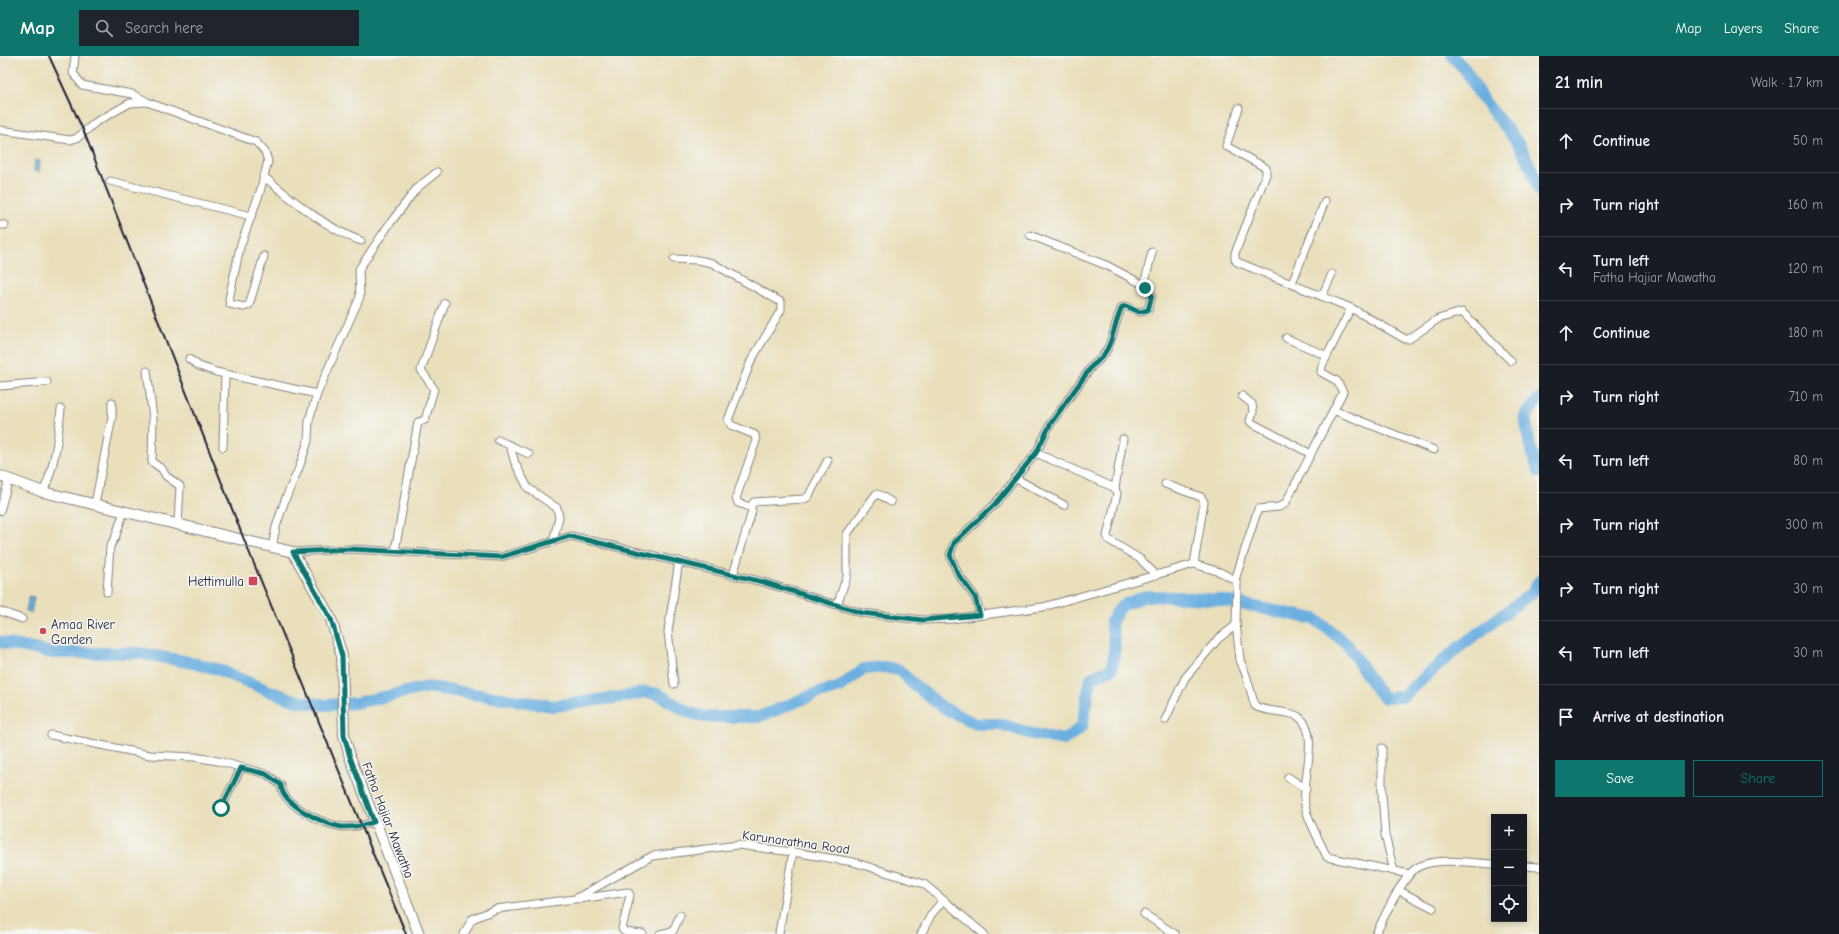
<!DOCTYPE html>
<meta charset="utf-8">
<style>
:root{--surface:#171b24;--page:#20242c;--text:#f1f3f6;--muted:#9ea1a6;--line:#363941;--accent:#0f766e}
body{margin:0;font-family:"Comic Neue",sans-serif;background:var(--page);color:var(--text)}
.controls{position:absolute;right:12px;bottom:12px;display:grid;overflow:hidden;border-radius:0px;box-shadow:0 2px 6px #0003}
.controls button{width:36px;height:36px;display:grid;place-items:center;padding:0;border:0;border-bottom:1px solid var(--line);background:var(--surface);color:var(--text);font:20px sans-serif}
.stop{position:absolute;width:12px;height:12px;margin:-9px;border:3px solid #0f766e;border-radius:50%;background:#fff}
.stop.end{background:#0f766e;border-color:#fff;box-shadow:0 1px 4px #0008}
.list{margin:0;padding:0;list-style:none}
h2{display:flex;justify-content:space-between;align-items:center;height:52px;margin:0;padding:0 16px;font-size:17px}
h2 small{font-size:13px;font-weight:400;color:var(--muted)}
.list li{display:grid;grid-template-columns:26px 1fr auto;gap:12px;align-items:center;box-sizing:border-box;height:64px;padding:0 16px;border-top:1px solid var(--line)}
.list b{display:block;font-size:15px;white-space:nowrap}
.list p{margin:0;font-size:13px;white-space:nowrap;color:var(--muted)}
.list em{font-size:13px;font-style:normal;color:var(--muted)}
.actions{display:flex;gap:8px;padding:12px 16px}
.actions a{flex:1;padding:9px 0;border:1px solid var(--accent);border-radius:0px;text-align:center;font-size:14px;color:var(--accent)}
.actions .main{background:var(--accent);color:#fff}
.icon{flex:none;width:22px;height:22px;fill:none;stroke:currentColor;stroke-width:2;stroke-linecap:round;stroke-linejoin:round}
.map{position:relative;flex:none;width:1539px;height:878px;overflow:hidden}
header{display:flex;align-items:center;gap:24px;box-sizing:border-box;height:56px;padding:0 20px;background:var(--accent);color:#fff}
header strong{font-size:19px}
nav{display:flex;gap:22px;margin-inline-start:auto;font-size:14px}
.search{width:280px;height:36px;background:var(--page);display:flex;align-items:center;gap:10px;box-sizing:border-box;padding:0 14px;border-radius:0px;color:var(--muted);font-size:15px}
main{display:flex}
aside{flex:1;background:var(--surface)}
.map>svg:first-child{display:block}
.water{fill:#6bafe0;stroke:#46688e}
.lines{fill:none;stroke-linecap:round;stroke-linejoin:round}
.river{stroke:#6bafe0;stroke-width:12}
.street-casing{stroke:#86807b;stroke-width:9}
.secondary-casing{stroke:#86807b;stroke-width:12}
.street{stroke:#fff;stroke-width:7}
.secondary{stroke:#fff;stroke-width:10}
.rail{stroke:#22223b;stroke-width:2}
.route{stroke:#0f766e;stroke-width:5}
.poi-dot{fill:#d1495b;stroke:#f6f6f2;stroke-width:1.5}
.labels{text-anchor:middle;dominant-baseline:central;stroke-width:3;stroke-linejoin:round;paint-order:stroke}
.poi-label{font-size:13px;fill:#22223b;stroke:#f6f6f2;text-anchor:end}
.street-label{font-size:13px;fill:#22223b;stroke:#f6f6f2}
</style>
<header>
<strong>Map</strong>
<div class="search"><svg class="icon" aria-label="search" viewBox="0 0 24 24"><circle cx="10" cy="10" r="6"/><path d="M15 15l6 6"/></svg>Search here</div>
<nav><a>Map</a><a>Layers</a><a>Share</a></nav>
</header>
<main>
<div class="map">
<svg width="1539" height="878" viewBox="0 0 1539 878">
<rect width="100%" height="100%" fill="#f6f6f2"/>
<filter id="ink" filterUnits="userSpaceOnUse"><feTurbulence type="fractalNoise" baseFrequency=".025" numOctaves="2"/><feDisplacementMap in="SourceGraphic" scale="8" xChannelSelector="R" yChannelSelector="G"/><feConvolveMatrix kernelMatrix="1 2 1 2 8 2 1 2 1" color-interpolation-filters="sRGB"/></filter>
<filter id="wash" filterUnits="userSpaceOnUse"><feTurbulence type="fractalNoise" baseFrequency=".012" numOctaves="4" result="noise"/><feDisplacementMap in="SourceGraphic" scale="16" xChannelSelector="R" yChannelSelector="G"/><feGaussianBlur stdDeviation="0.9" result="paint"/><feColorMatrix in="noise" values="0 0 0 0 0 0 0 0 0 0 0 0 0 0 0 0 0 1.4 0 .05"/><feComposite in="paint" operator="in"/></filter>
<g filter="url(#wash)">
<rect width="100%" height="100%" fill="#e9dfbb"/>
<g class="water">
<polygon points="35,104 40,105 39,116 34,115"/>
<polygon points="29,540 34,541 31,557 26,556"/>
</g>
<g class="lines">
<g class="river">
<polyline points="1452,0 1465,13 1481,41 1516,84 1532,113 1539,134"/>
<polyline points="1539,343 1525,360 1530,391 1539,416"/>
<polyline points="0,586 53,597 140,597 188,606 217,613 269,635 297,645 325,649 356,647 428,631 553,650 628,640 644,636 658,638 688,656 705,661 759,661 813,639 840,631 864,613 884,611 899,614 912,627 942,651 976,668 1001,668 1028,677 1064,684 1082,671 1091,622 1112,613 1115,590 1111,566 1121,550 1145,540 1177,541 1220,544 1315,563 1347,588 1376,633 1385,642 1402,641 1458,592 1532,537 1539,525"/>
</g>
</g>
</g>
<g filter="url(#ink)">
<g class="lines">
<defs>
<g id="street">
<polyline points="75,0 73,17 82,29 132,38 146,45"/>
<polyline points="1239,52 1226,90 1266,112 1266,119 1235,197 1235,203 1237,206 1351,252 1405,283 1409,283 1438,263 1462,256 1511,305"/>
<polyline points="0,74 70,84 77,82 96,66 130,47 147,46 256,86 265,96 268,105 260,136 240,191 229,243 230,248 244,251 249,249 264,200"/>
<path d="M263,120C294,145 324,171 361,185"/>
<polyline points="110,125 251,160"/>
<polyline points="0,169 5,169"/>
<polyline points="1030,179 1108,210 1144,229"/>
<path d="M1152,196L1144,229L1152,239L1148,254L1139,256L1126,250L1122,251C1111,274 1115,293 1092,310L1051,367L1036,397L1115,432L1117,438L1107,480L1109,484L1140,503L1156,519"/>
<polyline points="674,203 698,204 712,207 781,246 781,254 751,305 728,364 731,369 755,379 756,385 736,442 738,447 750,451 752,455 733,519"/>
<polyline points="1292,227 1325,145"/>
<polyline points="1322,240 1332,218"/>
<polyline points="1286,282 1327,300"/>
<polyline points="189,303 199,310 216,316 317,338"/>
<polyline points="147,315 153,362 152,406 162,413 166,420 180,430 178,468"/>
<polyline points="0,330 47,326"/>
<polyline points="1242,340 1252,348 1253,356 1250,365 1252,367 1311,398"/>
<polyline points="1333,354 1434,394"/>
<polyline points="498,384 529,398"/>
<polyline points="510,390 515,407 528,432 557,452 559,461 553,486"/>
<polyline points="223,391 225,318"/>
<polyline points="1015,422 1064,449"/>
<polyline points="1165,428 1201,441 1204,446 1194,508"/>
<polyline points="1115,432 1123,383"/>
<path d="M43,436C55,411 58,381 61,353"/>
<polyline points="95,448 112,361 112,346"/>
<polyline points="750,451 754,446 804,443 808,441 828,404"/>
<polyline points="0,455 9,423"/>
<polyline points="272,492 276,471 285,444 299,412 308,385 309,364 317,338 360,241 359,213 388,170 417,132 437,116"/>
<polyline points="395,495 418,366 425,364 434,333 421,314 445,247"/>
<path d="M293,496L350,493L501,501L571,480L763,526L862,557L923,564L952,563L1043,551L1194,508L1220,516L1235,524L1237,529L1236,567L1240,604L1246,619L1255,650C1267,657 1290,654 1299,661C1321,677 1301,725 1305,750C1307,762 1321,788 1327,801L1409,818"/>
<polyline points="1235,524 1258,453 1279,451 1285,448 1343,336 1337,325 1321,316 1322,310 1351,252"/>
<polyline points="107,536 110,490 115,482 124,455"/>
<polyline points="837,549 847,520 847,478 876,438 880,439 891,446"/>
<polyline points="0,555 22,563"/>
<polyline points="981,559 975,541 958,518 950,499 954,487 994,449 1036,397"/>
<polyline points="674,628 668,575 679,505"/>
<polyline points="1165,664 1185,622 1218,583 1236,569"/>
<path d="M51,679L150,699L194,701L218,705L266,718L281,729C282,749 325,770 344,771C354,771 364,769 374,766"/>
<polyline points="1382,692 1382,738 1385,779 1394,815"/>
<polyline points="1288,721 1306,733"/>
<polyline points="221,752 241,712"/>
<polyline points="1524,810 1539,811"/>
<polyline points="1398,834 1433,852"/>
<polyline points="579,843 628,836 630,839 622,873 625,876 643,878"/>
<polyline points="1144,858 1175,878"/>
<polyline points="779,877 793,796"/>
<polyline points="464,878 472,863 496,853 575,843 652,800 738,789 793,796 853,806 924,828 984,878"/>
<polyline points="660,878 673,875 680,859"/>
<polyline points="921,878 931,859 943,844"/>
<path d="M1376,878C1384,861 1403,819 1418,811C1437,801 1473,807 1494,808"/>
</g>
<polyline id="secondary" points="0,420 43,436 293,496 331,563 342,600 344,679 350,701 419,878"/>
</defs>
<use href="#street" class="street-casing"/>
<use href="#secondary" class="secondary-casing"/>
<use href="#street" class="street"/>
<use href="#secondary" class="secondary"/>
<polyline class="rail" points="49,0 84,76 245,486 406,878"/>
</g>
</g>
<g class="lines" filter="url(#ink)">
<path class="route" d="M221,752L241,712L266,718L281,729C282,749 326,770 344,771C354,771 365,769 374,766L350,701L344,679L342,600L331,563L293,496L350,493L501,501L570,480L763,526L862,557L923,564L980,559L975,541L958,518L950,499L954,487L994,449L1036,397L1051,367L1092,310C1115,293 1111,274 1122,251L1126,250L1139,256L1148,254L1152,239L1145,232"/>
</g>
<g class="poi-dot">
<rect x="248" y="520" width="10" height="10" rx="2"/>
<circle cx="43" cy="575" r="4"/>
</g>
<g class="labels">
<g class="poi-label">
<text x="244" y="525">Hettimulla</text>
<text x="51" y="568" text-anchor="start">Amaa River<tspan x="51" dy="15">Garden</tspan></text>
</g>
<g class="street-label">
<text transform="translate(388 764) rotate(69)">Fatha Hajiar Mawatha</text>
<text transform="translate(796 786) rotate(8)">Karunarathna Road</text>
</g>
</g>
</svg>
<div class="controls">
<button>+</button>
<button>−</button>
<button><svg class="icon" aria-label="locate" viewBox="0 0 24 24"><circle cx="12" cy="12" r="6"/><path d="M12 2v4M12 18v4M2 12h4M18 12h4"/></svg></button>
</div>
<div class="stop" style="left:221px;top:752px"></div>
<div class="stop end" style="left:1145px;top:232px"></div>
</div>
<aside>
<h2>21 min<small>Walk · 1.7 km</small></h2>
<ul class="list">
<li><svg class="icon" aria-label="ahead" viewBox="0 0 24 24"><path d="M12 20V5M6 11l6-6 6 6"/></svg><div><b>Continue</b></div><em>50 m</em></li>
<li><svg class="icon" aria-label="right" viewBox="0 0 24 24"><path d="M7 20v-9h11M14 6l5 5-5 5"/></svg><div><b>Turn right</b></div><em>160 m</em></li>
<li><svg class="icon" aria-label="left" viewBox="0 0 24 24"><path d="M17 20v-9H6M10 6l-5 5 5 5"/></svg><div><b>Turn left</b><p>Fatha Hajiar Mawatha</p></div><em>120 m</em></li>
<li><svg class="icon" aria-label="ahead" viewBox="0 0 24 24"><path d="M12 20V5M6 11l6-6 6 6"/></svg><div><b>Continue</b></div><em>180 m</em></li>
<li><svg class="icon" aria-label="right" viewBox="0 0 24 24"><path d="M7 20v-9h11M14 6l5 5-5 5"/></svg><div><b>Turn right</b></div><em>710 m</em></li>
<li><svg class="icon" aria-label="left" viewBox="0 0 24 24"><path d="M17 20v-9H6M10 6l-5 5 5 5"/></svg><div><b>Turn left</b></div><em>80 m</em></li>
<li><svg class="icon" aria-label="right" viewBox="0 0 24 24"><path d="M7 20v-9h11M14 6l5 5-5 5"/></svg><div><b>Turn right</b></div><em>300 m</em></li>
<li><svg class="icon" aria-label="right" viewBox="0 0 24 24"><path d="M7 20v-9h11M14 6l5 5-5 5"/></svg><div><b>Turn right</b></div><em>30 m</em></li>
<li><svg class="icon" aria-label="left" viewBox="0 0 24 24"><path d="M17 20v-9H6M10 6l-5 5 5 5"/></svg><div><b>Turn left</b></div><em>30 m</em></li>
<li><svg class="icon" aria-label="arrive" viewBox="0 0 24 24"><path d="M6 21V4h12l-3 4 3 4H6"/></svg><div><b>Arrive at destination</b></div></li>
</ul>
<div class="actions"><a class="main">Save</a><a>Share</a></div>
</aside>
</main>
